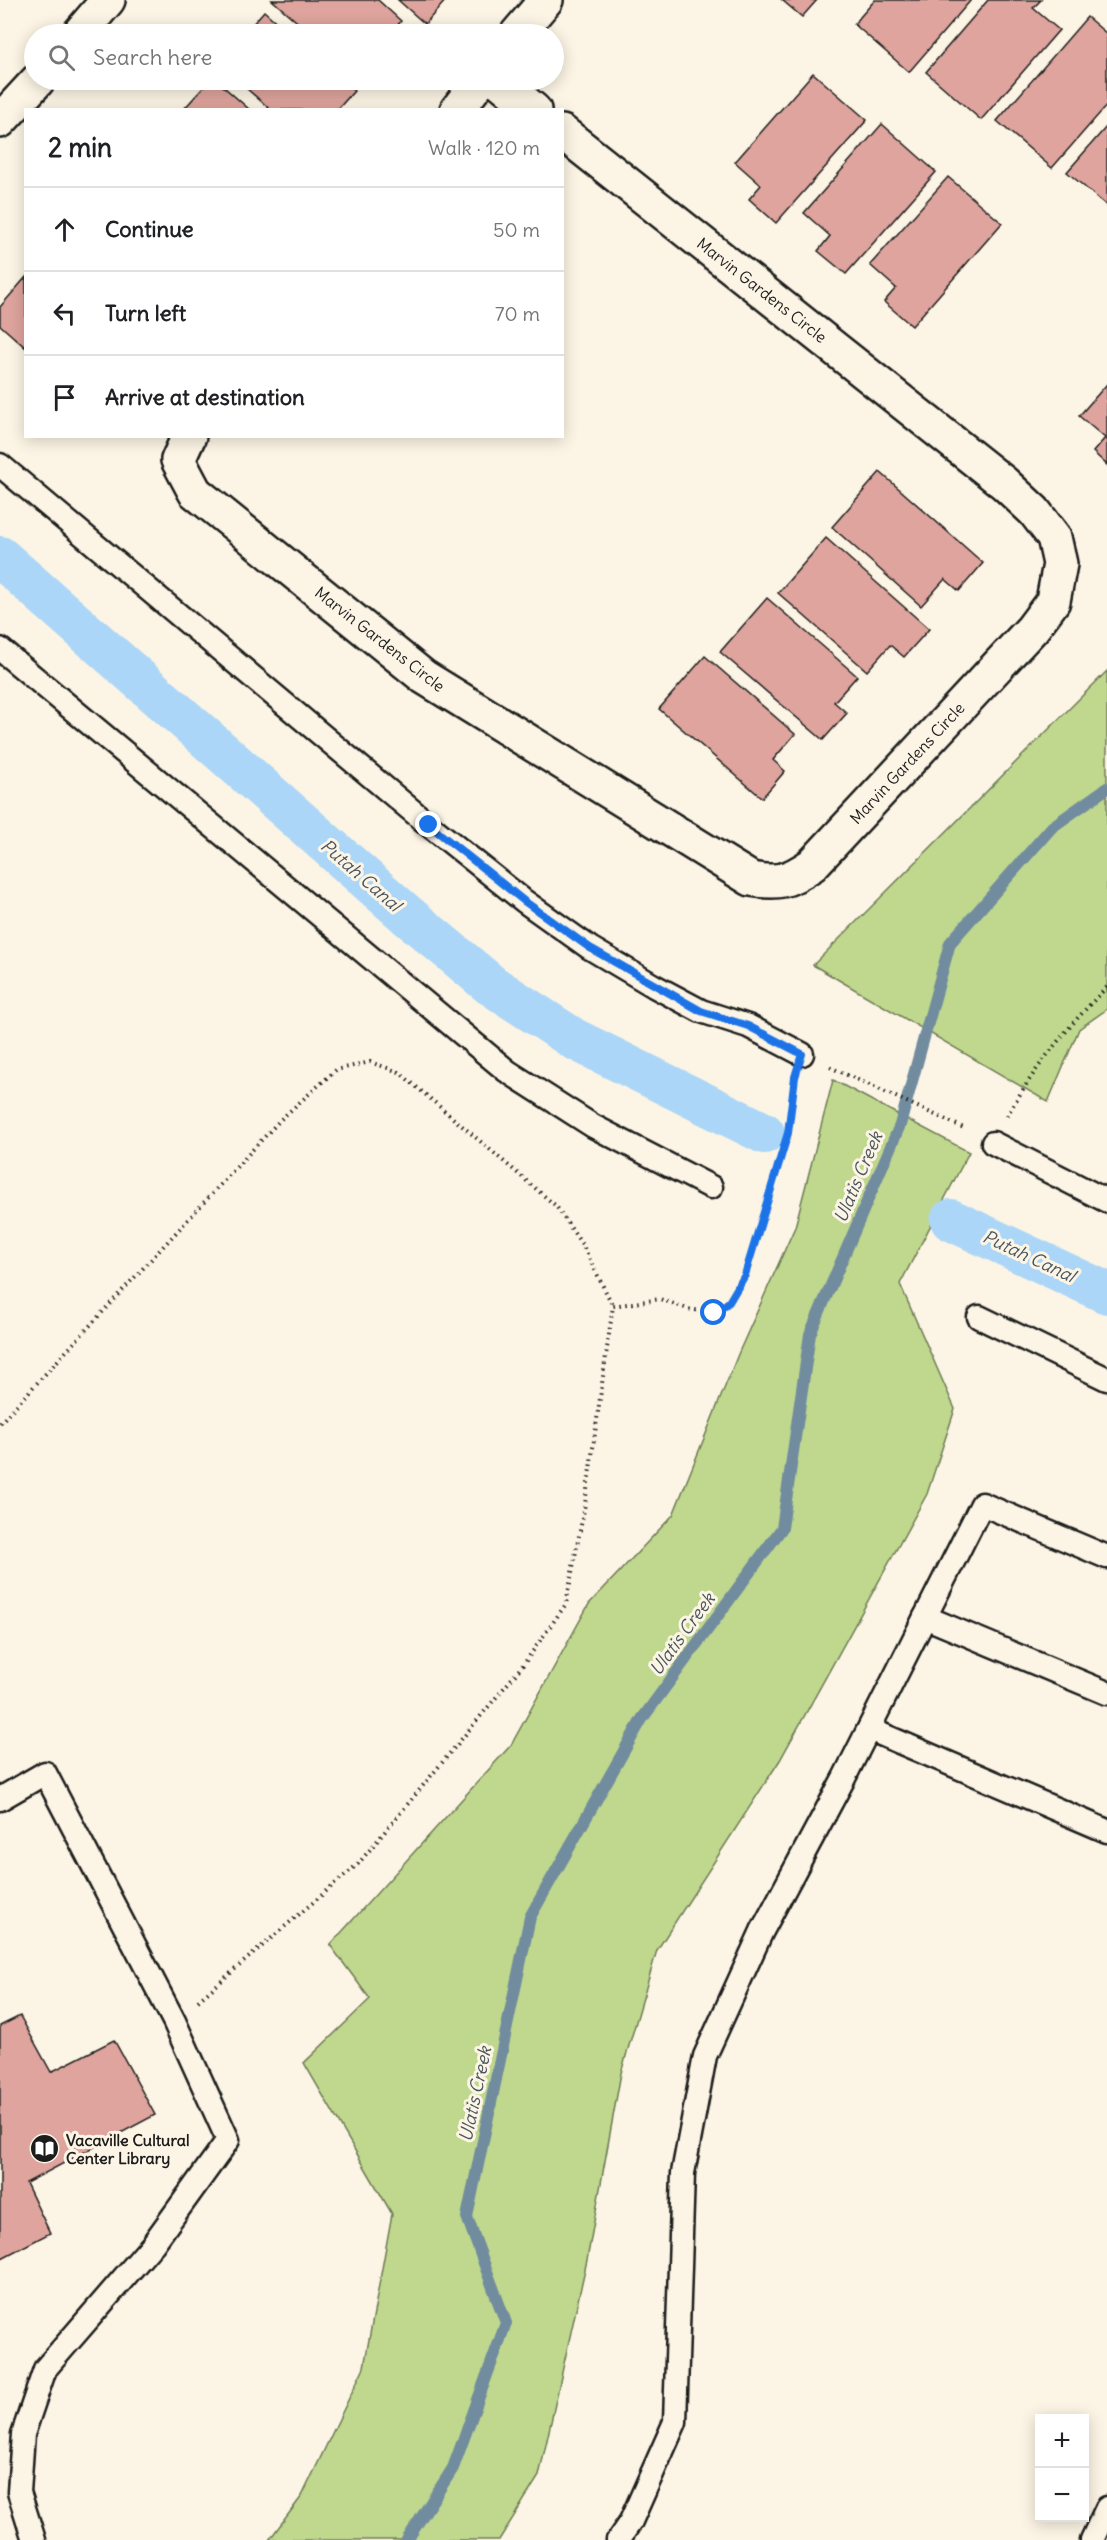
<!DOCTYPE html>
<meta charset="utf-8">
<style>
:root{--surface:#fff;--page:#f6f6f6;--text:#202124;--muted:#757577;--line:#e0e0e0}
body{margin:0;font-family:Delius,sans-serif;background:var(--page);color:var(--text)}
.controls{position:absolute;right:18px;bottom:18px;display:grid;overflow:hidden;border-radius:0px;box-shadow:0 3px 15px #0003}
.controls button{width:54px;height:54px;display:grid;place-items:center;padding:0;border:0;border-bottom:2px solid var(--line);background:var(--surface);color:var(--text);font:30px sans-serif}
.stop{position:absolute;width:18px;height:18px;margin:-14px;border:4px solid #1a73e8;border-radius:50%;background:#fff}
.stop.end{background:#1a73e8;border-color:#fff;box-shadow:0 2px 6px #0008}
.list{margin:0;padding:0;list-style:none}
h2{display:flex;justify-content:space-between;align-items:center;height:78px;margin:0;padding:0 24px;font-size:26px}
h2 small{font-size:20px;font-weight:400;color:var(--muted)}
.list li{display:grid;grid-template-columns:39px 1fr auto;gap:18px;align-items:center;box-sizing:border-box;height:84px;padding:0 24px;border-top:2px solid var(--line)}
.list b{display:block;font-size:22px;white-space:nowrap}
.list em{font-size:20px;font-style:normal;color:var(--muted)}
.icon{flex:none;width:33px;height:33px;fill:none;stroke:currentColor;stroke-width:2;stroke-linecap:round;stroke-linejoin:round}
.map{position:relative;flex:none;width:1107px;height:2540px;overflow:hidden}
.search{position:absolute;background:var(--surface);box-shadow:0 3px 15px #0003;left:24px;top:24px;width:540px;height:66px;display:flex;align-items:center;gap:15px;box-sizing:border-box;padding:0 21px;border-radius:33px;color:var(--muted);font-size:22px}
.panel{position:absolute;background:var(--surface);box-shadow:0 3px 15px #0003;left:24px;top:108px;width:540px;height:330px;border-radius:0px}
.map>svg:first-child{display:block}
.green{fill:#bfd88e;stroke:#6e7a55;stroke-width:1.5}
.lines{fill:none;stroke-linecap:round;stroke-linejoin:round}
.stream{stroke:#728c9f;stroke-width:12}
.canal{stroke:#acd6f7;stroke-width:42}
.building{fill:#dea49d;stroke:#1c1c1c;stroke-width:1.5}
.service-casing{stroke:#1c1c1c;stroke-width:27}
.minor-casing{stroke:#1c1c1c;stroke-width:38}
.secondary-casing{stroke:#1c1c1c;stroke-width:38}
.path{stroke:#1c1c1c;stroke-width:4;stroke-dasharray:1.5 4.5;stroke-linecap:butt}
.service{stroke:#fcf5e5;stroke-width:22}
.minor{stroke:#fcf5e5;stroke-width:33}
.secondary{stroke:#fcf5e5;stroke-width:33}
.route{stroke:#1a73e8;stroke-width:8}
.labels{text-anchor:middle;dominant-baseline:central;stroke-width:6;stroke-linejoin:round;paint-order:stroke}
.street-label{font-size:16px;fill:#1c1c1c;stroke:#fcf5e5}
.poi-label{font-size:16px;font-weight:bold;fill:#1c1c1c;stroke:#fcf5e5;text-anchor:start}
.water-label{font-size:18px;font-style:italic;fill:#47545e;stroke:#fcf5e5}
</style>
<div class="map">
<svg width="1107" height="2540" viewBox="0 0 1107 2540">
<rect width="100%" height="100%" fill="#fcf5e5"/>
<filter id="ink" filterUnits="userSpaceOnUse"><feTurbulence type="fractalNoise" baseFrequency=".0167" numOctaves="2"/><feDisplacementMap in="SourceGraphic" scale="12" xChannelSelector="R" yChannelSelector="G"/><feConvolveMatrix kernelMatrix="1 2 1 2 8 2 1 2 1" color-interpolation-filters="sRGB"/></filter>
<g filter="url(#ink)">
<g class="green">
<polygon points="1107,671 1107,1009 1079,1029 1048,1102 813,965"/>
<polygon points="833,1080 969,1152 900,1284 955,1409 927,1494 780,1760 657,1950 621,2073 587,2260 539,2476 499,2540 269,2540 302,2496 364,2367 392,2214 304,2063 370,1999 330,1945 511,1745 589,1604 673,1515 739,1352 795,1227"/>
</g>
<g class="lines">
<polyline class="stream" points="407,2540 453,2468 506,2323 467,2217 530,1917 642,1719 782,1528 810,1334 900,1125 950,943 1052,827 1107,788"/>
<g class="canal">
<polyline points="0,557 407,915 491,985 574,1039 764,1133"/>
<polyline points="951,1220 1107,1293"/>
</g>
</g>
<g class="building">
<polygon points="272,0 378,0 401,21 390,34 311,34"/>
<polygon points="398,0 446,0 425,24"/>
<polygon points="782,0 817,0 802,17"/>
<polygon points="875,0 971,0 909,72 854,24"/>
<polygon points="988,0 1041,0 1033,8 1059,30 981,120 926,72"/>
<polygon points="264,11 290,34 244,34"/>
<polygon points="1087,17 1107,34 1107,105 1052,168 997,121"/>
<polygon points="813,73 867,120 776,223 749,199 761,185 735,162"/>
<polygon points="210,80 216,80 250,110 183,110"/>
<polygon points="237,80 341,80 354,91 337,110 271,110"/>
<polygon points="882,124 936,172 846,274 818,251 830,236 804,213"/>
<polygon points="1107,126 1107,206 1067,172"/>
<polygon points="948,177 1002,223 912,326 884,302 896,288 870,265"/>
<polygon points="26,277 26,348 0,325 0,307"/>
<polygon points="1107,384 1107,465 1093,452 1105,438 1079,416"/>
<polygon points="880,472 983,563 959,591 945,579 921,606 832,527"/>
<polygon points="826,538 929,629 904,657 890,645 867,671 778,593"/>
<polygon points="767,598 857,676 834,702 847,713 823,740 720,652"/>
<polygon points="705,656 795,734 773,760 785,771 762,798 659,709"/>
<polygon points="20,2016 51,2072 114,2040 155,2115 26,2183 50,2233 0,2259 0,2026"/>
</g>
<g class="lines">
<defs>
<g id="service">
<polyline points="0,465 429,825 524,901 590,948 654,986 701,1011 748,1026 802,1054"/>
<polyline points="0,649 507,1071 593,1126 711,1187"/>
<polyline points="993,1143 1107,1201"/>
<polyline points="979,1317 1107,1379"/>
<polyline points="925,1617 1107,1693"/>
<polyline points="869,1729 1107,1831"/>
<polyline points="0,1799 45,1773 174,2021 228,2140 153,2244 45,2369 23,2434 19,2492 34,2540"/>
<polyline points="618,2540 631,2521 675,2422 683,2173 705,2056 762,1931 844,1778 982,1504 1107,1557"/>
<polyline points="1092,2540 1107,2508"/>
</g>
<g id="minor">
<polyline points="517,34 546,0"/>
<polyline points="498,80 534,110"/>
<polyline points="457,110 480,80"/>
<path d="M189,436L178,460L195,492L424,677L751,879C779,884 788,881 812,865L1032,629L1053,601L1060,564L1054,537L1034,511L1004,483L562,132"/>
</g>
<g id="secondary">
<polyline points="79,34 108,0"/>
<polyline points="0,121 38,80"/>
</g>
</defs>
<use href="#service" class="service-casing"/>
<use href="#minor" class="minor-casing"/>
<use href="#secondary" class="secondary-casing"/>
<g class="path">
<polyline points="830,1067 966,1129"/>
<path d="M1007,1116C1034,1068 1068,1026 1107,987"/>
<polyline points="0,1423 281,1119 336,1070 370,1062 399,1072 556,1206 583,1246 613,1306"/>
<polyline points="198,2001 358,1864 523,1665 566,1604 585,1504 613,1306 660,1299 688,1309 714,1313 729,1302 745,1275 788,1133 794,1083"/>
</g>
<use href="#service" class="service"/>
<use href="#minor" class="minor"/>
<use href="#secondary" class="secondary"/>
</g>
</g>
<g class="lines" filter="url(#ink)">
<polyline class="route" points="429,825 524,901 590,948 701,1011 748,1026 802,1054 795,1077 788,1133 745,1275 729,1302 714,1313"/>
</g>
<defs>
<symbol id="library-disc" viewBox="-11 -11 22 22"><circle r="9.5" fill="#1c1c1c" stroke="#fcf5e5"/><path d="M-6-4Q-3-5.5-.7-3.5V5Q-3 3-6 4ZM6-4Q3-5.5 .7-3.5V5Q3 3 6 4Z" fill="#fff"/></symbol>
</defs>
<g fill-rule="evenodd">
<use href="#library-disc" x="28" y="2132" width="33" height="33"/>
</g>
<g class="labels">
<g class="street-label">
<text transform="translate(762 290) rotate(38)">Marvin Gardens Circle</text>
<text transform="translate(380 639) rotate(38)">Marvin Gardens Circle</text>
<text transform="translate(907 763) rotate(-47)">Marvin Gardens Circle</text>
</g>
<g class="poi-label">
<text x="66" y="2140">Vacaville Cultural<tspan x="66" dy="18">Center Library</tspan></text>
</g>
<g class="water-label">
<text transform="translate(361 875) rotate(41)">Putah Canal</text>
<text transform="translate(858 1177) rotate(-67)">Ulatis Creek</text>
<text transform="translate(1029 1256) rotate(25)">Putah Canal</text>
<text transform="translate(682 1634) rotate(-54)">Ulatis Creek</text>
<text transform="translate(475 2094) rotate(-78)">Ulatis Creek</text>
</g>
</g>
</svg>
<div class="controls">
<button>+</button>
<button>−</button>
</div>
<div class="stop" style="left:714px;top:1313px"></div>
<div class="stop end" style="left:429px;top:825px"></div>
<div class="search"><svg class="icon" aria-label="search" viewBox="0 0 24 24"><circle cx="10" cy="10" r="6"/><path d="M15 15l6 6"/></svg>Search here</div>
<section class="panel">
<h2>2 min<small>Walk · 120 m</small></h2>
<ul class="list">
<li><svg class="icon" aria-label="ahead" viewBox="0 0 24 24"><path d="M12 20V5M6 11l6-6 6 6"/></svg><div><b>Continue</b></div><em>50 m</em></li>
<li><svg class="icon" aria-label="left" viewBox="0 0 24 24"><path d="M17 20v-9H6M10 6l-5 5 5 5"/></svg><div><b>Turn left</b></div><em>70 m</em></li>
<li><svg class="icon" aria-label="arrive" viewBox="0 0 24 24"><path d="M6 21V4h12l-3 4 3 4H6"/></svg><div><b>Arrive at destination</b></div></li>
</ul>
</section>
</div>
